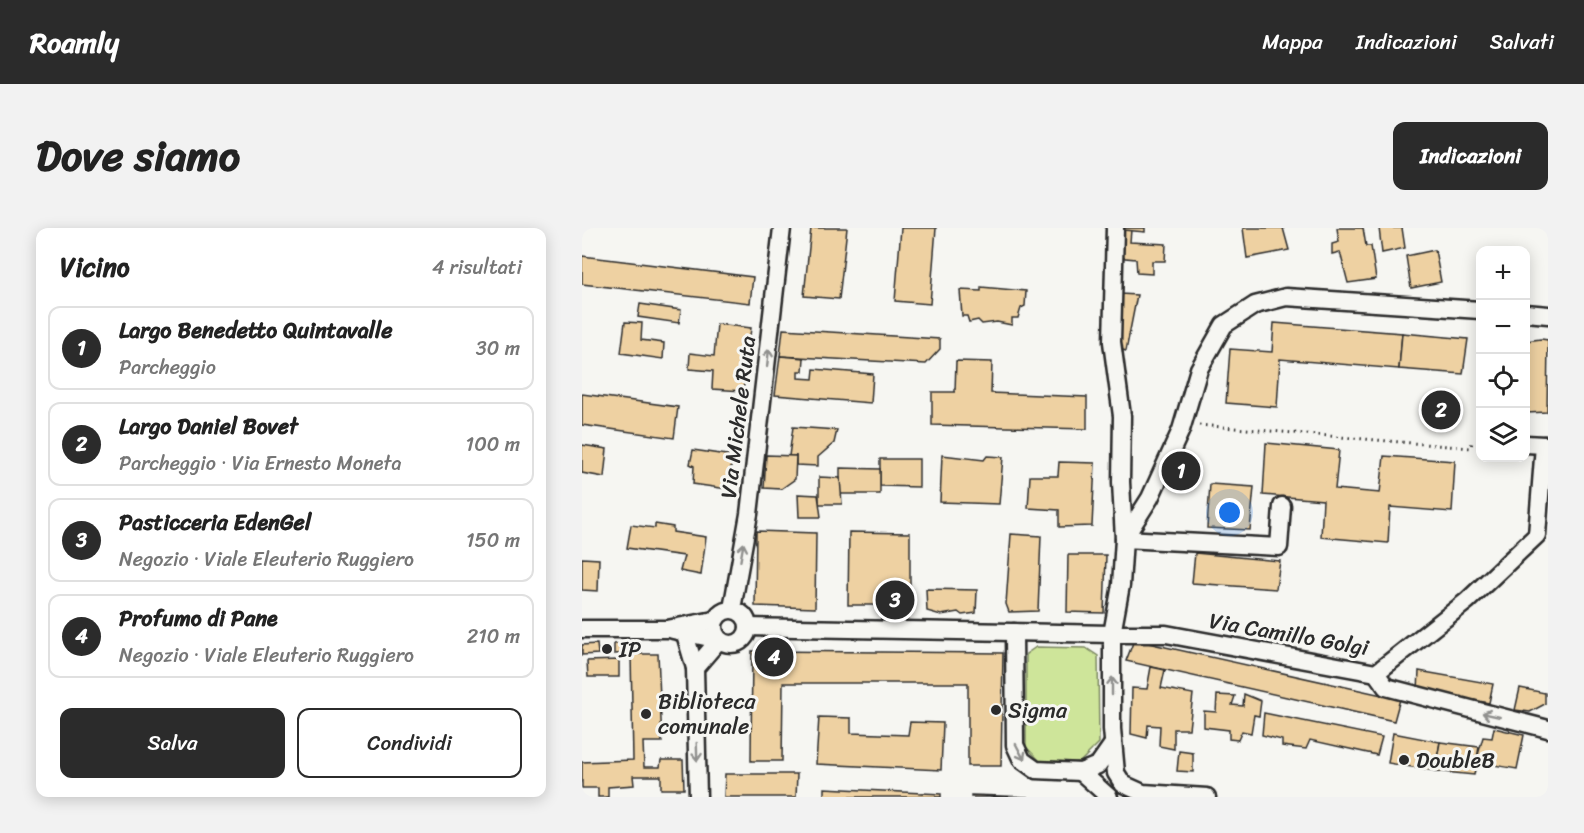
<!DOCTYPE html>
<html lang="it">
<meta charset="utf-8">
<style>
:root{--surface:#fff;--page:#f2f2f2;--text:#222;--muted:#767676;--line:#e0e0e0;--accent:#2b2b2b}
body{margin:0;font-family:Sriracha,sans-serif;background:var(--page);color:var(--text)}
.controls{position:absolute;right:18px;top:18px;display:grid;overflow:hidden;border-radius:12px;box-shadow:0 3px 15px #0003}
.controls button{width:54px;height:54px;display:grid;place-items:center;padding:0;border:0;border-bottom:2px solid var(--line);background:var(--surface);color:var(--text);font:30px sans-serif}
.you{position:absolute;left:648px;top:285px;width:21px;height:21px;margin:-15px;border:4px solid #fff;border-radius:50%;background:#1a73e8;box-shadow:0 0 0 9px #1a73e833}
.badge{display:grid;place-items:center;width:39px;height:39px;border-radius:50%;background:var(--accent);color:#fff;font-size:20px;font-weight:700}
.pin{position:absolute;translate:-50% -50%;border:3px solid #fff;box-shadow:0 2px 6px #0006}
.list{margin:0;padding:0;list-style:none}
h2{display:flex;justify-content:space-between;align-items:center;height:78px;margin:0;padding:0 24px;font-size:26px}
h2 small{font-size:20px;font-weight:400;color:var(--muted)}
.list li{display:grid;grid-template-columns:39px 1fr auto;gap:18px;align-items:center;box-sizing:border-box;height:84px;margin:0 12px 12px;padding:0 12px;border:2px solid var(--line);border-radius:12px}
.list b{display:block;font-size:22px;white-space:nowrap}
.list p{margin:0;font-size:20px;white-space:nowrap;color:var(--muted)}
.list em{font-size:20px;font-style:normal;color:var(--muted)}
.actions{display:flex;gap:12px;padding:18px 24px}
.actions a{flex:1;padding:14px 0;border:2px solid var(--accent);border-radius:12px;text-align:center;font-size:21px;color:var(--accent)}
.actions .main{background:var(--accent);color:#fff}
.icon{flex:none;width:33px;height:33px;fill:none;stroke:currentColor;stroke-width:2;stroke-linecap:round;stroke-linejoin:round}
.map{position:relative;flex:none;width:966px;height:569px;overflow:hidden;border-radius:12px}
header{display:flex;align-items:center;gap:36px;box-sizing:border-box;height:84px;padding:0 30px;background:var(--accent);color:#fff}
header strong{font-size:28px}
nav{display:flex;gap:33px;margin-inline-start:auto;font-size:21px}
.intro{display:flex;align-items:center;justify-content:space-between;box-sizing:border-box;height:144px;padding:0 36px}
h1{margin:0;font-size:42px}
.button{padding:15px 27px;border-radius:12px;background:var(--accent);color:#fff;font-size:21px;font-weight:700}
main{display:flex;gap:36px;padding:0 36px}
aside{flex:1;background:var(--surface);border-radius:12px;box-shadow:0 3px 15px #0003}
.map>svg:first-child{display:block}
.green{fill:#cee59a;stroke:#7c8862;stroke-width:1.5}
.building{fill:#eed1a2;stroke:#2b2b2b;stroke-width:1.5}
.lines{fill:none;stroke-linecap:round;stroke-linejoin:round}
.street-casing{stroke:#2b2b2b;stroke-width:21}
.path{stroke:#2b2b2b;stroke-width:3;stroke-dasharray:1.5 4.5;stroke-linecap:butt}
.street{stroke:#f6f6f2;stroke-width:16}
.oneway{stroke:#90908e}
.poi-dot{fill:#2b2b2b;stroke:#f6f6f2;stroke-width:2}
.labels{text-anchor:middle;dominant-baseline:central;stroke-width:6;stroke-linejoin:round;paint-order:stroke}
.street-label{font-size:22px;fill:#2b2b2b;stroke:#f6f6f2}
.poi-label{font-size:22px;fill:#2b2b2b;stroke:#f6f6f2;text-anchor:start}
</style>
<header>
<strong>Roamly</strong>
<nav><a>Mappa</a><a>Indicazioni</a><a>Salvati</a></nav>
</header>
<div class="intro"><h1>Dove siamo</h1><a class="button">Indicazioni</a></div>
<main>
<aside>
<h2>Vicino<small>4 risultati</small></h2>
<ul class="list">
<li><span class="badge">1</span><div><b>Largo Benedetto Quintavalle</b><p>Parcheggio</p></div><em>30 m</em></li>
<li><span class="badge">2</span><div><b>Largo Daniel Bovet</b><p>Parcheggio · Via Ernesto Moneta</p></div><em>100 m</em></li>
<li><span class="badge">3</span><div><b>Pasticceria EdenGel</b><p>Negozio · Viale Eleuterio Ruggiero</p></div><em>150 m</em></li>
<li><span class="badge">4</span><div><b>Profumo di Pane</b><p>Negozio · Viale Eleuterio Ruggiero</p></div><em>210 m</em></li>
</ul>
<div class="actions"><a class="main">Salva</a><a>Condividi</a></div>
</aside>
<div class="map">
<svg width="966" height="569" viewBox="0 0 966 569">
<rect width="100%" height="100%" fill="#f6f6f2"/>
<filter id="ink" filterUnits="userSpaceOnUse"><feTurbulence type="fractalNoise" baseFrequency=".0167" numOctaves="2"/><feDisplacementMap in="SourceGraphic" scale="12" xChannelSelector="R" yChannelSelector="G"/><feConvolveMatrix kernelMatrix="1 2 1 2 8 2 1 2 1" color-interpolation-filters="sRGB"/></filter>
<g filter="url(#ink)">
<polygon class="green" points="454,419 504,420 516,428 517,515 498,534 458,533 444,519 444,426"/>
<g class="building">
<polygon points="229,0 265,0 257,71 222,68"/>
<polygon points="319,0 354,0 348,76 313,73"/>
<polygon points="534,0 549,2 548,14 584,16 583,33 570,33 570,46 555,45 554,31 533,29"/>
<polygon points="543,0 563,0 563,4 542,2"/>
<polygon points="661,0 701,0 707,22 665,30"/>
<polygon points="755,0 781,0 784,18 789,18 794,51 766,55 758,24 750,26 750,16 757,14"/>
<polygon points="797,0 820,0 823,20 800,25"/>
<polygon points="853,22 859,54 829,60 824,28"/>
<polygon points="0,28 171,49 168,75 0,56"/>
<polygon points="399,59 444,63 443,78 439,80 436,90 430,90 430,97 415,94 400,96 396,92 387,94 385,88 380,88 378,62 399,63"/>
<polygon points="538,66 555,67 544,123 534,120"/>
<polygon points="58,76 99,82 97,95 56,89"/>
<polygon points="43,94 60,95 59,112 82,115 81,131 39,125"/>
<polygon points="692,95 820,105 817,141 698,131 695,179 644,175 648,121 690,124"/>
<polygon points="135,96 169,100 161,163 130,161 131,143 107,141 108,125 132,128"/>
<polygon points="201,101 358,111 358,121 344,136 198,128"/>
<polygon points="820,105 886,111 881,146 817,141"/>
<polygon points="959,111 966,112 965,184 944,185 944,113"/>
<polygon points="198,128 222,130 221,143 216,143 216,150 231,151 232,141 291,146 289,175 193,167"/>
<polygon points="374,133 410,134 409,165 505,169 505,201 350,197 350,164 373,164"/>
<polygon points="0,166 96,179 92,210 0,197"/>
<polygon points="211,199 255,202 252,215 236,229 236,238 214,237 214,228 207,228"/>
<polygon points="684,215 757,222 753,261 798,265 802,228 873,233 870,284 808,279 806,315 739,309 741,272 681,267"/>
<polygon points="0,217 25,221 22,249 0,245"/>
<polygon points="111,222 151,228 145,261 111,256 112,238 108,236"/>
<polygon points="184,227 214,228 213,251 199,261 182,260"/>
<polygon points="360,227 402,232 405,228 421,229 417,276 358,274"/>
<polygon points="298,231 337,231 337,259 298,258"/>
<polygon points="477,234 513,235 510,298 477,299 477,282 446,280 448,248 476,248"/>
<polygon points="258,240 298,241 298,266 258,266"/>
<polygon points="237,249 258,250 260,276 237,276"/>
<polygon points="628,256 672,259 668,302 625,300"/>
<polygon points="216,266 236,267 239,289 217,289"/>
<polygon points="73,296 91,299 91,304 124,309 119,347 98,343 102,328 45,320 49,297 73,300"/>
<polygon points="174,303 234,305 233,380 173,378"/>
<polygon points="267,304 328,305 328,377 266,377"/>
<polygon points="429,306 459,308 456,383 427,384 424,376"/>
<polygon points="613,325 698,333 694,361 610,355"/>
<polygon points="486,327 524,327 522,385 485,384"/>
<polygon points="0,330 17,331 16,363 0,362"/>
<polygon points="344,361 395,362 394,385 380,387 376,384 359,387 345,383"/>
<polygon points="552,412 818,471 812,493 544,433"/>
<polygon points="52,415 52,425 32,426 32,416"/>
<polygon points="15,416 16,426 0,427 0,417"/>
<polygon points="170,423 421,425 419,538 386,538 386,455 201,455 200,533 169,533"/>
<polygon points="49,426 76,426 80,514 61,514 62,539 78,539 79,532 101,532 102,561 79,561 79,548 51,548 52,557 26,559 26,569 16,569 16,560 0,560 0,534 51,532"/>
<polygon points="37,432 37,449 6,449 5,433"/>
<polygon points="569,439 583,442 579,460 611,466 607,501 592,501 592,521 577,518 578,498 566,497 565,510 549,506 550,460 565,461"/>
<polygon points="837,443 911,456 907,475 836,462"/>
<polygon points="938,460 963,465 963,476 948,484 933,482"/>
<polygon points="662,466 679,473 677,488 672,487 669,505 660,503 656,512 647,511 647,502 622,499 622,483 634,484 635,467 653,468 650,477 661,478"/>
<polygon points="682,485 800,509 795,527 728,512 724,521 700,518 700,512 680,507"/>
<polygon points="237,489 269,490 269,505 326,507 328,494 361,495 359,542 234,536"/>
<polygon points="912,500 942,507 935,541 894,534 901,509 910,510"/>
<polygon points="811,505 858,514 853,543 806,535"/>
<polygon points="858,514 897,519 892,547 853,543"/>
<polygon points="597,523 611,525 611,544 595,543"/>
<polygon points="143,546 215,546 214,569 142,569"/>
<polygon points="242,560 359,566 359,569 242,569"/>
<polygon points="389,567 447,569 389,569"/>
</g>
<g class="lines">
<defs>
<g id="street">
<polyline points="533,0 530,114 540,188 539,254 542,311 697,319 700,278"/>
<polyline points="898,82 704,69 673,77 642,97 617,141 599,202 568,270 542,311 539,357 530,406 584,406 794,445 885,373 955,307 962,217 966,217"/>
<polyline points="944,85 966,87"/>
<polyline points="944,216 962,217"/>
<polyline points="150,381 167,286 200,0"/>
<circle cx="149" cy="399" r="17"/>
<polyline points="166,399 530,406 530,501 534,545 541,556 561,565 625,569"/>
<polyline points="0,401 85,401 132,392"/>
<polyline points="91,402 137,412"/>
<polyline points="432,404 433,517 440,532 454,542 499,544 516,537 530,517"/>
<polyline points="103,406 113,440"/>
<polyline points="794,445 804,459 966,501"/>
<polyline points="499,544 527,569"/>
<polyline points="116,569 113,440 137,412"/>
</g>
</defs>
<use href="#street" class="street-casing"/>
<polyline class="path" points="617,197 889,220 890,213"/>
<use href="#street" class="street"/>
</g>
<defs><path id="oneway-shaft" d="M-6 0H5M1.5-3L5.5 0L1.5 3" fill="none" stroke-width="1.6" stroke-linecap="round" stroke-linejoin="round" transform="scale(1.5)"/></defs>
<g class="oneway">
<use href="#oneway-shaft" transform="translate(186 130) rotate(-84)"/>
<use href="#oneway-shaft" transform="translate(160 324) rotate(-80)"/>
<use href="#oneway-shaft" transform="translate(530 458) rotate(-90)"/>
<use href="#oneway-shaft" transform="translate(909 487) rotate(-167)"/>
<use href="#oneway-shaft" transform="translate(115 524) rotate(88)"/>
<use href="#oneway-shaft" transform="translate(438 524) rotate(62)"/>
</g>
</g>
<g class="poi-dot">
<circle cx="25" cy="421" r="6"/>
<circle cx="414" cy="482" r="6"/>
<circle cx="64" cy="486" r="6"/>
<circle cx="822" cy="532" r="6"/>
</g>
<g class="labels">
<g class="street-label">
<text transform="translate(156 189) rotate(-83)">Via Michele Ruta</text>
<text transform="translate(707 406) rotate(10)">Via Camillo Golgi</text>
</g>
<g class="poi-label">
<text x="37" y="421">IP</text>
<text x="76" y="473">Biblioteca<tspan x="76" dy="25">comunale</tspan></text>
<text x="426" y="482">Sigma</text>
<text x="834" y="532">DoubleB</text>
</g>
</g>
</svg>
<div class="controls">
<button>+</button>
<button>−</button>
<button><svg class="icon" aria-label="locate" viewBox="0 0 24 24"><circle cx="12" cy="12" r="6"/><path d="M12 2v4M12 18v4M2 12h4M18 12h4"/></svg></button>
<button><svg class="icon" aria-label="layers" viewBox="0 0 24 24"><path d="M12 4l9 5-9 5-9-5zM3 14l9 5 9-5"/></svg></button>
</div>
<div class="you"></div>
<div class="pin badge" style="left:599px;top:243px">1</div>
<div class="pin badge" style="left:859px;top:182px">2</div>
<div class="pin badge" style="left:313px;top:372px">3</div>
<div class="pin badge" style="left:192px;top:429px">4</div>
</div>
</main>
